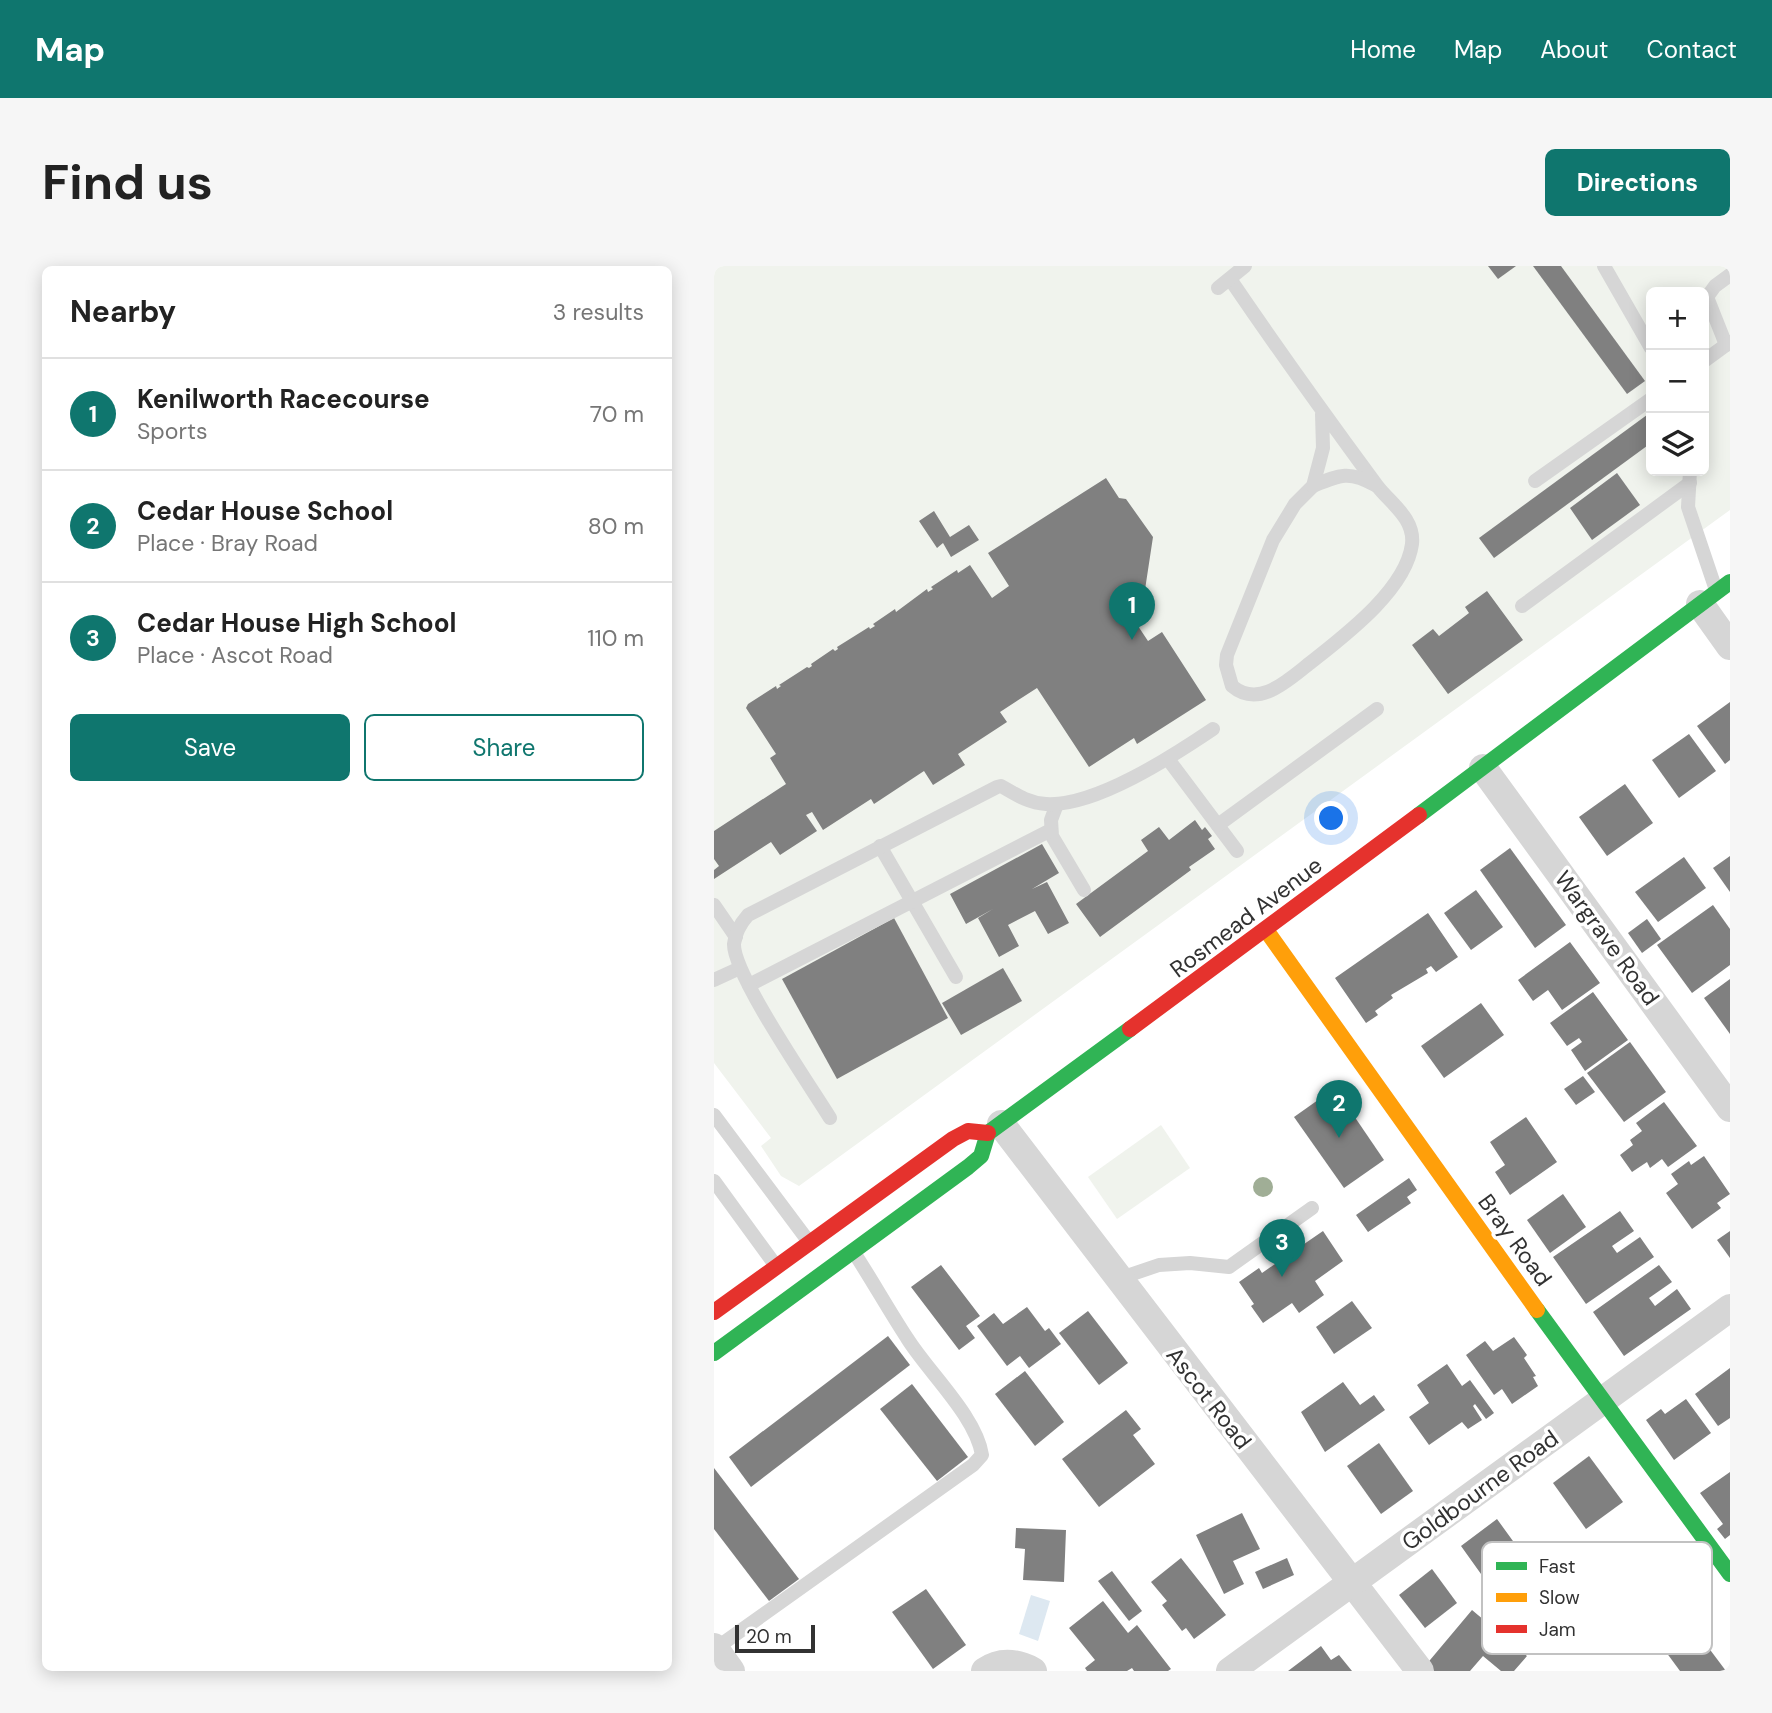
<!DOCTYPE html>
<meta charset="utf-8">
<style>
:root{--surface:#fff;--page:#f6f6f6;--text:#222;--muted:#767676;--line:#e0e0e0;--accent:#0f766e}
body{margin:0;font-family:"DM Sans",sans-serif;background:var(--page);color:var(--text)}
.controls{position:absolute;right:21px;top:21px;display:grid;overflow:hidden;border-radius:10px;box-shadow:0 4px 18px #0003}
.controls button{width:63px;height:63px;display:grid;place-items:center;padding:0;border:0;border-bottom:2px solid var(--line);background:var(--surface);color:var(--text);font:35px sans-serif}
.scale{position:absolute;left:21px;bottom:18px;width:80px;box-sizing:border-box;padding-left:7px;border:4px solid #323232;border-top:0;font-size:19px;line-height:24px;white-space:nowrap;color:#323232;-webkit-text-stroke:5px #fff;paint-order:stroke}
.you{position:absolute;left:618px;top:553px;width:24px;height:24px;margin:-18px;border:5px solid #fff;border-radius:50%;background:#1a73e8;box-shadow:0 0 0 10px #1a73e833}
.badge{display:grid;place-items:center;width:46px;height:46px;border-radius:50%;background:var(--accent);color:#fff;font-size:23px;font-weight:700}
.pin{position:absolute;translate:-50% -58px;filter:drop-shadow(0 2px 4px #0008)}
.pin::after{content:'';position:absolute;top:37px;width:24px;height:21px;background:inherit;clip-path:polygon(0 0,100% 0,50% 100%)}
.list{margin:0;padding:0;list-style:none}
h2{display:flex;justify-content:space-between;align-items:center;height:91px;margin:0;padding:0 28px;font-size:30px}
h2 small{font-size:23px;font-weight:400;color:var(--muted)}
.list li{display:grid;grid-template-columns:46px 1fr auto;gap:21px;align-items:center;box-sizing:border-box;height:112px;padding:0 28px;border-top:2px solid var(--line)}
.list b{display:block;font-size:26px;white-space:nowrap}
.list p{margin:0;font-size:23px;white-space:nowrap;color:var(--muted)}
.list em{font-size:23px;font-style:normal;color:var(--muted)}
.actions{display:flex;gap:14px;padding:21px 28px}
.actions a{flex:1;padding:16px 0;border:2px solid var(--accent);border-radius:10px;text-align:center;font-size:24px;color:var(--accent)}
.actions .main{background:var(--accent);color:#fff}
.icon{flex:none;width:38px;height:38px;fill:none;stroke:currentColor;stroke-width:2;stroke-linecap:round;stroke-linejoin:round}
.map{position:relative;flex:none;width:1016px;height:1405px;overflow:hidden;border-radius:10px}
header{display:flex;align-items:center;gap:42px;box-sizing:border-box;height:98px;padding:0 35px;background:var(--accent);color:#fff}
header strong{font-size:33px}
nav{display:flex;gap:38px;margin-inline-start:auto;font-size:24px}
.intro{display:flex;align-items:center;justify-content:space-between;box-sizing:border-box;height:168px;padding:0 42px}
h1{margin:0;font-size:49px}
.button{padding:18px 32px;border-radius:10px;background:var(--accent);color:#fff;font-size:24px;font-weight:700}
main{display:flex;gap:42px;padding:0 42px}
aside{flex:1;background:var(--surface);border-radius:10px;box-shadow:0 4px 18px #0003}
.map>svg:first-child{display:block}
.green{fill:#f0f3ed;fill-rule:evenodd}
.water{fill:#dde8f1}
.building{fill:#808080}
.lines{fill:none;stroke-linecap:round;stroke-linejoin:round}
.lane{stroke:#d6d6d6;stroke-width:14}
.street{stroke:#d6d6d6;stroke-width:28}
.fast{stroke:#30b455;stroke-width:16}
.slow{stroke:#ff9f0a;stroke-width:16}
.jam{stroke:#e5322d;stroke-width:16}
.tree{fill:#a0ae96}
.labels{text-anchor:middle;dominant-baseline:central;stroke-width:7;stroke-linejoin:round;paint-order:stroke}
.street-label{font-size:23px;fill:#323232;stroke:#fff}
.key{fill:#fff;stroke:#c2c2c2;stroke-width:2}
.key-label{font-size:19px;fill:#323232}
</style>
<header>
<strong>Map</strong>
<nav><a>Home</a><a>Map</a><a>About</a><a>Contact</a></nav>
</header>
<div class="intro"><h1>Find us</h1><a class="button">Directions</a></div>
<main>
<aside>
<h2>Nearby<small>3 results</small></h2>
<ul class="list">
<li><span class="badge">1</span><div><b>Kenilworth Racecourse</b><p>Sports</p></div><em>70 m</em></li>
<li><span class="badge">2</span><div><b>Cedar House School</b><p>Place · Bray Road</p></div><em>80 m</em></li>
<li><span class="badge">3</span><div><b>Cedar House High School</b><p>Place · Ascot Road</p></div><em>110 m</em></li>
</ul>
<div class="actions"><a class="main">Save</a><a>Share</a></div>
</aside>
<div class="map">
<svg width="1016" height="1405" viewBox="0 0 1016 1405">
<rect width="100%" height="100%" fill="#fff"/>
<g class="green">
<path d="M0,0H1016V244L85,920L67,910L47,880L57,872L0,797ZM937,26H990V205H937Z"/>
<polygon points="447,859 476,902 403,953 374,911"/>
</g>
<polygon class="water" points="317,1329 336,1335 324,1375 305,1368"/>
<g class="building">
<polygon points="774,0 802,0 784,13"/>
<polygon points="819,0 847,0 931,115 913,128"/>
<polygon points="937,146 937,177 780,292 765,272"/>
<polygon points="903,207 926,239 878,274 856,242"/>
<polygon points="392,212 405,232 412,233 439,271 427,350 420,354 434,375 448,366 492,434 423,478 420,472 375,501 323,422 286,446 293,456 244,488 251,499 219,519 210,505 160,538 157,533 109,564 98,546 92,549 103,565 66,589 57,576 0,613 0,604 5,600 0,593 0,565 72,518 56,492 62,488 32,442 34,438 62,420 63,423 67,420 65,419 93,401 95,402 98,400 97,398 119,383 121,385 124,383 123,381 155,361 156,363 161,360 159,358 181,343 182,346 213,323 214,326 219,323 217,321 243,304 244,307 256,299 278,332 295,320 274,287"/>
<polygon points="220,245 236,271 255,259 265,274 237,291 229,277 223,282 205,255"/>
<polygon points="773,325 809,374 734,428 698,379 719,363 725,370 755,347 751,341"/>
<polygon points="1016,436 1016,494 1011,498 983,460"/>
<polygon points="975,468 1002,505 965,532 938,494"/>
<polygon points="911,518 939,557 893,590 865,551"/>
<polygon points="481,554 488,564 491,561 498,570 494,573 501,583 475,601 477,604 386,671 362,638 434,585 427,574 445,561 455,574"/>
<polygon points="328,578 345,607 318,623 333,616 355,657 334,668 321,645 294,659 305,680 285,691 264,652 279,643 252,658 236,628"/>
<polygon points="796,582 852,659 821,682 766,604"/>
<polygon points="1016,590 1016,626 999,602"/>
<polygon points="970,591 992,622 944,656 921,626"/>
<polygon points="762,624 789,661 757,684 730,647"/>
<polygon points="999,639 1016,663 1016,699 978,727 943,679"/>
<polygon points="714,647 744,691 722,706 717,700 712,703 714,707 677,729 679,732 661,745 664,749 652,757 621,712"/>
<polygon points="180,652 234,752 123,813 68,713"/>
<polygon points="933,653 947,673 928,687 914,667"/>
<polygon points="856,676 886,717 848,744 834,724 819,735 804,714"/>
<polygon points="289,702 308,735 247,769 228,737"/>
<polygon points="1016,713 1016,768 990,732"/>
<polygon points="879,726 914,774 871,805 857,784 868,776 865,772 853,780 836,757"/>
<polygon points="767,737 790,769 730,812 707,780"/>
<polygon points="916,776 952,826 910,856 873,807"/>
<polygon points="869,810 881,826 862,839 850,823"/>
<polygon points="621,822 670,894 630,922 580,851"/>
<polygon points="950,836 983,880 954,901 948,893 936,902 933,896 918,906 906,889 919,879 916,874 928,865 922,857"/>
<polygon points="812,851 843,896 796,929 781,906 791,899 776,876"/>
<polygon points="990,890 1016,928 1003,937 1007,942 978,963 952,927 964,918 957,908 975,895 977,899"/>
<polygon points="695,912 703,924 693,931 697,937 654,966 642,949"/>
<polygon points="849,928 872,961 836,987 813,954"/>
<polygon points="906,945 920,965 898,980 903,987 926,971 940,991 872,1038 839,991"/>
<polygon points="609,965 629,995 601,1015 610,1029 585,1047 578,1037 549,1057 537,1040 540,1038 525,1016 545,1002 548,1007"/>
<polygon points="1016,965 1016,992 1003,974"/>
<polygon points="227,999 266,1050 252,1060 261,1072 245,1084 197,1021"/>
<polygon points="945,999 958,1016 935,1032 941,1040 963,1023 977,1043 910,1090 879,1046"/>
<polygon points="638,1035 658,1062 620,1088 602,1061"/>
<polygon points="313,1041 331,1065 335,1062 347,1078 315,1102 306,1090 293,1100 263,1060 280,1047 289,1058"/>
<polygon points="374,1045 414,1097 385,1119 345,1067"/>
<polygon points="174,1070 196,1099 37,1221 15,1191"/>
<polygon points="800,1071 813,1089 810,1092 822,1110 819,1111 824,1120 798,1138 788,1123 780,1129 752,1089 771,1075 779,1085"/>
<polygon points="733,1098 748,1120 756,1114 780,1147 772,1153 761,1138 759,1140 768,1154 754,1163 748,1156 715,1179 695,1151 715,1137 703,1119"/>
<polygon points="1016,1102 1016,1152 1004,1160 981,1128"/>
<polygon points="311,1105 350,1156 321,1180 281,1128"/>
<polygon points="629,1116 646,1139 660,1129 671,1144 611,1186 587,1146"/>
<polygon points="198,1118 254,1191 223,1215 166,1143"/>
<polygon points="972,1133 997,1167 960,1194 932,1154 947,1143 951,1148"/>
<polygon points="412,1144 427,1163 419,1169 441,1198 385,1241 348,1193"/>
<polygon points="665,1177 699,1225 667,1248 633,1200"/>
<polygon points="875,1190 909,1236 872,1263 839,1217"/>
<polygon points="0,1202 85,1313 55,1335 0,1263"/>
<polygon points="1016,1206 1016,1269 1011,1273 1003,1263 1009,1258 986,1227"/>
<polygon points="528,1247 546,1283 519,1295 530,1318 510,1328 482,1269"/>
<polygon points="783,1253 828,1315 800,1335 776,1302 767,1308 747,1280"/>
<polygon points="302,1262 352,1264 350,1316 309,1314 311,1283 301,1282"/>
<polygon points="467,1292 512,1349 480,1373 472,1362 468,1365 448,1339 453,1335 437,1316"/>
<polygon points="573,1292 580,1309 549,1323 541,1306"/>
<polygon points="718,1303 743,1337 711,1362 685,1329"/>
<polygon points="398,1305 428,1345 415,1355 384,1315"/>
<polygon points="212,1323 252,1379 219,1403 178,1346"/>
<polygon points="389,1335 414,1367 423,1359 457,1403 454,1405 420,1405 418,1402 413,1405 373,1405 371,1402 381,1394 355,1362"/>
<polygon points="758,1344 813,1390 800,1405 787,1405 769,1390 756,1405 717,1405 711,1400"/>
<polygon points="982,1365 1012,1405 966,1405 952,1386"/>
<polygon points="607,1380 617,1394 625,1389 638,1405 574,1405"/>
</g>
<g class="lines">
<g class="lane">
<polyline points="890,0 937,82"/>
<path d="M516,13C563,82 611,149 661,217C674,236 701,251 698,278C692,324 630,370 596,397C574,414 545,443 518,420L512,399L513,389L559,274L581,238L599,220L609,182L608,148"/>
<polyline points="504,22 531,0"/>
<polyline points="1012,79 993,31 1001,20 1016,9"/>
<polyline points="990,95 1016,76"/>
<polyline points="976,205 974,241 1002,324"/>
<polyline points="821,215 937,133"/>
<path d="M599,220C625,209 635,204 661,219"/>
<polyline points="808,340 976,217"/>
<polyline points="454,493 523,585"/>
<polyline points="343,538 337,554 338,570 370,624"/>
<polyline points="504,559 663,443"/>
<polyline points="166,580 242,711"/>
<polyline points="0,639 22,671"/>
<polyline points="0,714 26,702"/>
<polyline points="35,719 337,564"/>
<polyline points="0,849 95,976"/>
<path d="M116,852C97,821 19,708 20,678C21,668 27,657 34,649L283,521L287,520C301,528 314,537 332,538C381,541 459,490 499,463"/>
<polyline points="0,915 62,1000"/>
<polyline points="404,1013 445,999 476,997 515,1001 598,942"/>
<path d="M1,1383L259,1199L268,1189C262,1150 214,1106 193,1072C174,1043 158,1014 139,985"/>
</g>
<g class="street">
<polyline points="986,338 1016,380"/>
<polyline points="769,502 1016,842"/>
<polyline points="287,858 706,1405"/>
<polyline points="0,1381 17,1405"/>
<path d="M271,1405C287,1394 302,1396 319,1405"/>
<polyline points="516,1405 1016,1042"/>
</g>
<g class="fast">
<polyline points="705,549 1016,316"/>
<polyline points="823,1044 1016,1308"/>
<polyline points="0,1087 254,901 267,890 274,867 416,763"/>
</g>
<polyline class="slow" points="552,664 823,1044"/>
<g class="jam">
<polyline points="416,763 705,549"/>
<polyline points="0,1046 239,873 254,865 274,867"/>
</g>
</g>
<circle class="tree" cx="549" cy="921" r="10"/>
<g class="labels">
<g class="street-label">
<text transform="translate(532 651) rotate(-37)">Rosmead Avenue</text>
<text transform="translate(893 672) rotate(54)">Wargrave Road</text>
<text transform="translate(801 974) rotate(54)">Bray Road</text>
<text transform="translate(495 1132) rotate(52)">Ascot Road</text>
<text transform="translate(766 1224) rotate(-36)">Goldbourne Road</text>
</g>
</g>
<rect x="768" y="1276" width="230" height="112" rx="10" class="key"/>
<rect x="782" y="1296" width="31" height="8" fill="#30b455"/>
<rect x="782" y="1327" width="31" height="9" fill="#ff9f0a"/>
<rect x="782" y="1359" width="31" height="8" fill="#e5322d"/>
<g class="key-label">
<text x="825" y="1307">Fast</text>
<text x="825" y="1338">Slow</text>
<text x="825" y="1370">Jam</text>
</g>
</svg>
<div class="controls">
<button>+</button>
<button>−</button>
<button><svg class="icon" aria-label="layers" viewBox="0 0 24 24"><path d="M12 4l9 5-9 5-9-5zM3 14l9 5 9-5"/></svg></button>
</div>
<div class="scale">20 m</div>
<div class="you"></div>
<div class="pin badge" style="left:418px;top:374px">1</div>
<div class="pin badge" style="left:625px;top:872px">2</div>
<div class="pin badge" style="left:568px;top:1011px">3</div>
</div>
</main>
